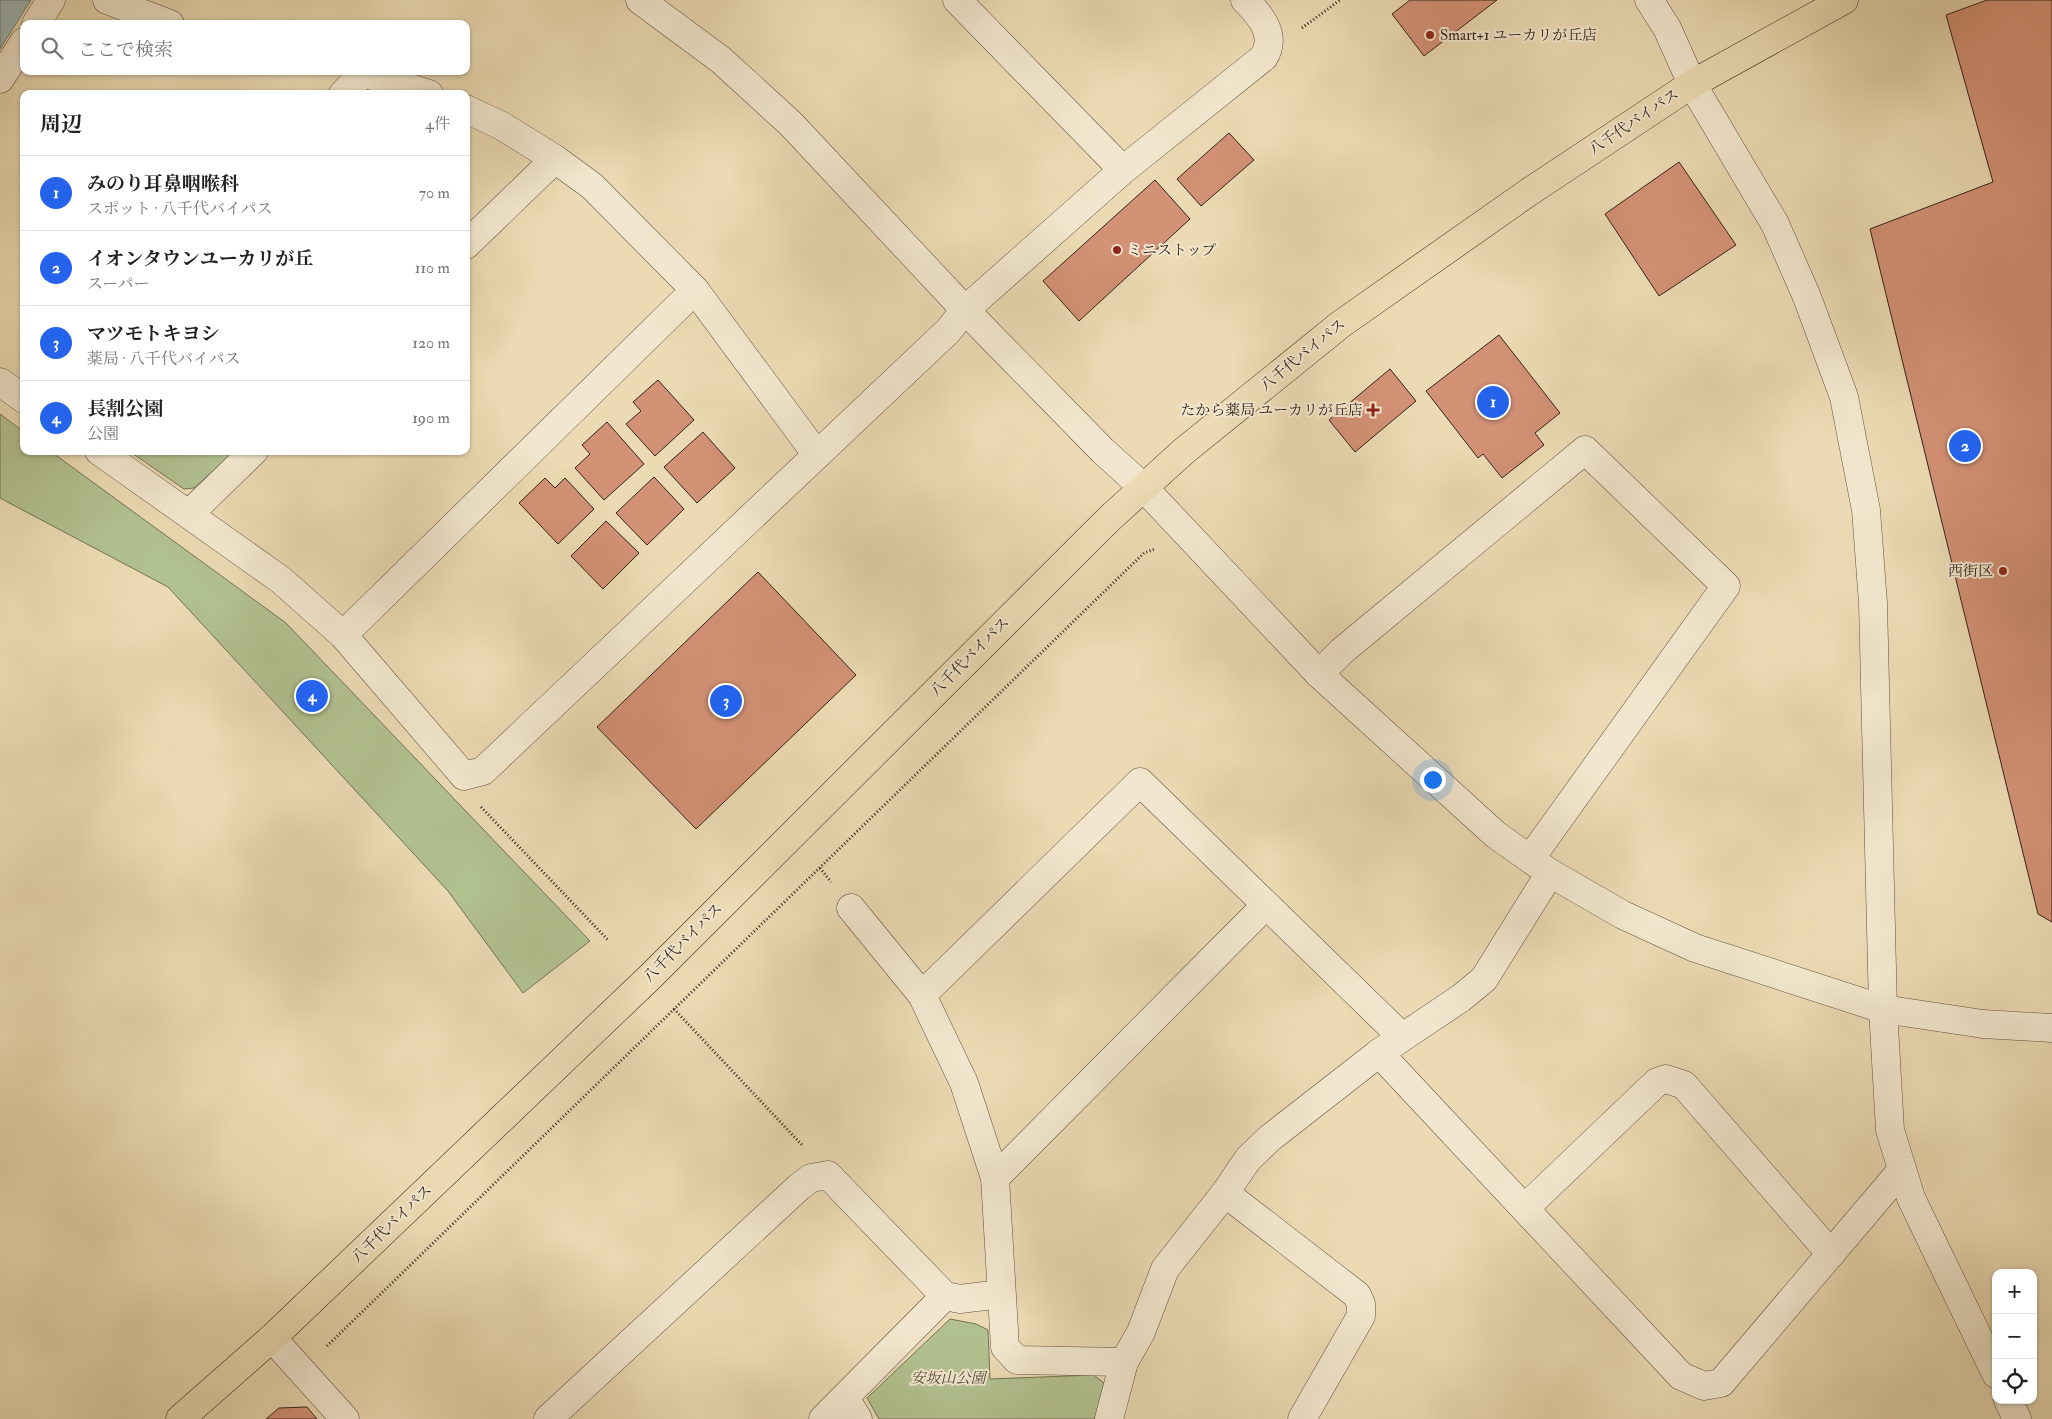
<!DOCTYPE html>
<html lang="ja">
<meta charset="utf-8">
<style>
:root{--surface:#fff;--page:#f2f2f2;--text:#202124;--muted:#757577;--line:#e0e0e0;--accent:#2563eb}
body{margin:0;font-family:"IM FELL Double Pica","Noto Serif JP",serif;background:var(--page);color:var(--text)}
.controls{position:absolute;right:15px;bottom:15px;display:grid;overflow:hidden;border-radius:10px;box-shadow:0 1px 4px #0004}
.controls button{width:45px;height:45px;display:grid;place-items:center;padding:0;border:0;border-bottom:1px solid var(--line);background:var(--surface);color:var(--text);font:25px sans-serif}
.you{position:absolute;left:1432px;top:779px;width:18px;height:18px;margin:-12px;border:4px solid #fff;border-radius:50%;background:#1a73e8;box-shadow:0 0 0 8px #1a73e833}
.badge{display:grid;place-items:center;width:32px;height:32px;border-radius:50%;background:var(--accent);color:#fff;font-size:16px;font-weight:700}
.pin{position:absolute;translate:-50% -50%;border:2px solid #fff;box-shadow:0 1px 5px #0006}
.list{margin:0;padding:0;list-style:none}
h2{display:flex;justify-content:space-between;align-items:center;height:65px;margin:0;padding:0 20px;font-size:21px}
h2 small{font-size:16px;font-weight:400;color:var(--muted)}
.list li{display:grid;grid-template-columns:32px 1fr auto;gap:15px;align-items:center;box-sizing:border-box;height:75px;padding:0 20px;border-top:1px solid var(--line)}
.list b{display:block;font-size:19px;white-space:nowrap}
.list p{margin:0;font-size:16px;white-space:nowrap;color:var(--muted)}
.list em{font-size:16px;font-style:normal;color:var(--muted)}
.icon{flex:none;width:28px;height:28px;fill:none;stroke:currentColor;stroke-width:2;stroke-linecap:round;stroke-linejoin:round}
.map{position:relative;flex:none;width:2052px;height:1419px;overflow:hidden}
.search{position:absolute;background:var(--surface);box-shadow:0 1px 4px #0004;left:20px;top:20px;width:450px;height:55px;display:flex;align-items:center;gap:12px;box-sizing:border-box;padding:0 18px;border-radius:10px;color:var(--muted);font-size:19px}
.panel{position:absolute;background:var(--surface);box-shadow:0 1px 4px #0004;left:20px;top:90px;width:450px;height:365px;border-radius:10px}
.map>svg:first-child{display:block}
.green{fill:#b2c190;stroke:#727256}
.water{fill:#9cb8b7;stroke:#727c79}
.building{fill:#d39175;stroke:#33221c}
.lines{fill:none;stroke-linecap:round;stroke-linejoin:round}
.minor-casing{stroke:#615042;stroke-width:29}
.highway-casing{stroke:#33221c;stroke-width:29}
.path{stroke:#33221c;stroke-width:3;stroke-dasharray:1 2.5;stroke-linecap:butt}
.minor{stroke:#f2e7ce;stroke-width:28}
.highway{stroke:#ebdab3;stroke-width:28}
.poi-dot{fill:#8f2418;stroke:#f2e7ce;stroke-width:2}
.labels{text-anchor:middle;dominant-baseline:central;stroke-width:4;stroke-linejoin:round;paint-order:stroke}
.poi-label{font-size:15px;fill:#33221c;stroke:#f2e7ce;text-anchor:start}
.street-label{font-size:15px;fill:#33221c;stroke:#f2e7ce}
.park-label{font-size:15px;font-style:italic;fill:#534a39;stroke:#f2e7ce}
</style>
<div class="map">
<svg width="2052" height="1419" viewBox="0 0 2052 1419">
<rect width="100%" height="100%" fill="#ebdab3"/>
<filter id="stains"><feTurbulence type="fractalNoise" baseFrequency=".004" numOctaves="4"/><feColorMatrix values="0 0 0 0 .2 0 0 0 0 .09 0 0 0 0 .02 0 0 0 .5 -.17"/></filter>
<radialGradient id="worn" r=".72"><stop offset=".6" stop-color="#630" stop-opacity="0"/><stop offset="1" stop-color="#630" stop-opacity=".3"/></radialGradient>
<g class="green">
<polygon points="0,414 24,432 24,451 50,451 286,623 590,941 523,993 448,891 168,587 0,498"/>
<polygon points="129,451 236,451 194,488 184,489"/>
<polygon points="950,1319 976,1324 988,1330 990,1379 1094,1375 1105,1384 1095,1419 879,1419 867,1398"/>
</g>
<polygon class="water" points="0,0 31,0 0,49"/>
<g class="building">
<polygon points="1410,0 1497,0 1424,56 1392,14"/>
<polygon points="1987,0 2052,0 2052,922 2038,914 1870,229 1993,182 1946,15"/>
<polygon points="1229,133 1254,160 1201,206 1177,179"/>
<polygon points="1679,162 1736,245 1659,296 1605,214"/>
<polygon points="1155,180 1190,219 1079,321 1043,281"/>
<polygon points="1499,335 1560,413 1535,433 1544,445 1502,478 1483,454 1478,458 1426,391"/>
<polygon points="1390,369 1416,401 1355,452 1329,420"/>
<polygon points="658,380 694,420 655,456 626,424 641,411 633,402"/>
<polygon points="607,422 644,464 604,500 575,468 590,454 582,445"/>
<polygon points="703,432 735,468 697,503 664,467"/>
<polygon points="654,477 684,509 647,545 616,513"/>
<polygon points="545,478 555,488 565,478 594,509 558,544 519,503"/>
<polygon points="606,521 639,553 603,589 571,556"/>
<polygon points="758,572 856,675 696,829 597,727"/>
<polygon points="307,1407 317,1419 266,1419 279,1408"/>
</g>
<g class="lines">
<defs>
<g id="minor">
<polyline points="107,0 170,24"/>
<polyline points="640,0 721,60 791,124 965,310 1103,451 1144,488 1319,674 1496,835 1550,873 1623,915 1695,948 1883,1009 1983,1024 2052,1028"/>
<polyline points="957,0 1123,170"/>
<polyline points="1649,0 1667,28 1692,84 1775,224 1807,297 1844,397 1866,510 1873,603 1883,1009 1890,1130 1911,1198 1996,1374"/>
<polyline points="36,24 51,0"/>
<polyline points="357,71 429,94"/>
<polyline points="0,79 24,42"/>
<polyline points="343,94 363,73"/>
<polyline points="466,109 502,126 555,159 592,186 695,290 817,455"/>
<polyline points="466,245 555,159"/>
<polyline points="0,382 24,399"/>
<path d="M99,451L281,580L343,635L464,776L483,771L948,331L965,310L1123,170L1264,57C1277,35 1261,16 1245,0"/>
<polyline points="189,514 254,451"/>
<polyline points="343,635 695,290"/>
<polyline points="1319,674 1342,651 1585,450 1726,586 1530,859"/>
<polyline points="851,908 922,995 964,1083 995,1178 1005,1347 1017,1360 1124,1362"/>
<polyline points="922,995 1140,782 1401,1036"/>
<polyline points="1379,1053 1681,1376 1704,1386 1721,1383 1901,1171"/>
<polyline points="995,1178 1266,905"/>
<polyline points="1225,1193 1357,1295 1361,1304 1361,1316 1302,1419"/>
<polyline points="1525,1208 1657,1082 1666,1079 1684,1085 1831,1254"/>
<polyline points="272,1338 345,1419"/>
<polyline points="845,1398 858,1419"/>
<polyline points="2008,1400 2017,1419"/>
<polyline points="548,1419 799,1187 811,1178 828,1175 945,1296 960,1299 1001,1294"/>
<polyline points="823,1419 945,1296"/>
<polyline points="1109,1419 1124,1362 1141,1332 1165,1269 1225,1193 1248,1159 1270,1138 1379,1053 1461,998 1484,979 1550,873"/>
</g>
<polyline id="highway" points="180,1419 272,1338 651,976 1110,518 1184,451 1341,324 1529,192 1692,84 1844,0"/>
</defs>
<use href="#minor" class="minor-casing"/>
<use href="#highway" class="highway-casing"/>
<g class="path">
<polyline points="1302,28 1340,0"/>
<polyline points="481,807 608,940"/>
<polyline points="820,868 831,882"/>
<polyline points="674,1009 802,1145"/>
<polyline points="327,1346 1144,553 1155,549"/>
</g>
<use href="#minor" class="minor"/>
<use href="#highway" class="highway"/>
</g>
<g class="poi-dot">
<circle cx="1430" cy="35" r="5"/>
<circle cx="1117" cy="250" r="5"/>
<path d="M1370.5 402.5h5v5h5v5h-5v5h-5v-5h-5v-5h5z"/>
<circle cx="2003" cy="571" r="5"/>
</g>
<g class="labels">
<g class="poi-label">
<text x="1440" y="35">Smart+1 ユーカリが丘店</text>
<text x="1127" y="250">ミニストップ</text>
<text x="1363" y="410" text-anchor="end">たから薬局 ユーカリが丘店</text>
<text x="1993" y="571" text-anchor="end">西街区</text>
</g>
<g class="street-label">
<text transform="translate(1634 122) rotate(-34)">八千代バイパス</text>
<text transform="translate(1303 355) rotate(-39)">八千代バイパス</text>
<text transform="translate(970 657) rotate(-45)">八千代バイパス</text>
<text transform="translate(683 943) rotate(-45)">八千代バイパス</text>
<text transform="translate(392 1224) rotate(-44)">八千代バイパス</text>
</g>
<g class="park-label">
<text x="948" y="1378">安坂山公園</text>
</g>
</g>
<rect width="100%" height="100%" filter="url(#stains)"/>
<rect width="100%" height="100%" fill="url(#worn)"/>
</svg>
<div class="controls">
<button>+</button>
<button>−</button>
<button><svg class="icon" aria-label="locate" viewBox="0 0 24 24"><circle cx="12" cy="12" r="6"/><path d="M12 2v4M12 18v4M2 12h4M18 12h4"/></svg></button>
</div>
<div class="you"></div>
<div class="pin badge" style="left:1493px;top:402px">1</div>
<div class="pin badge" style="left:1965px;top:446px">2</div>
<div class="pin badge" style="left:726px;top:701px">3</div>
<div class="pin badge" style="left:312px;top:696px">4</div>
<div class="search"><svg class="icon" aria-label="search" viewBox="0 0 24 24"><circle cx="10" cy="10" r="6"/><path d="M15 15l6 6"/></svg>ここで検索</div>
<section class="panel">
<h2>周辺<small>4件</small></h2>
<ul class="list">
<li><span class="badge">1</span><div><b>みのり耳鼻咽喉科</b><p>スポット · 八千代バイパス</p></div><em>70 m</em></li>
<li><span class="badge">2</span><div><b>イオンタウンユーカリが丘</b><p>スーパー</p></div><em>110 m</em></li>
<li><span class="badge">3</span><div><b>マツモトキヨシ</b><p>薬局 · 八千代バイパス</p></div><em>120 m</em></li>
<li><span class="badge">4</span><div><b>長割公園</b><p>公園</p></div><em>190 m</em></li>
</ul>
</section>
</div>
